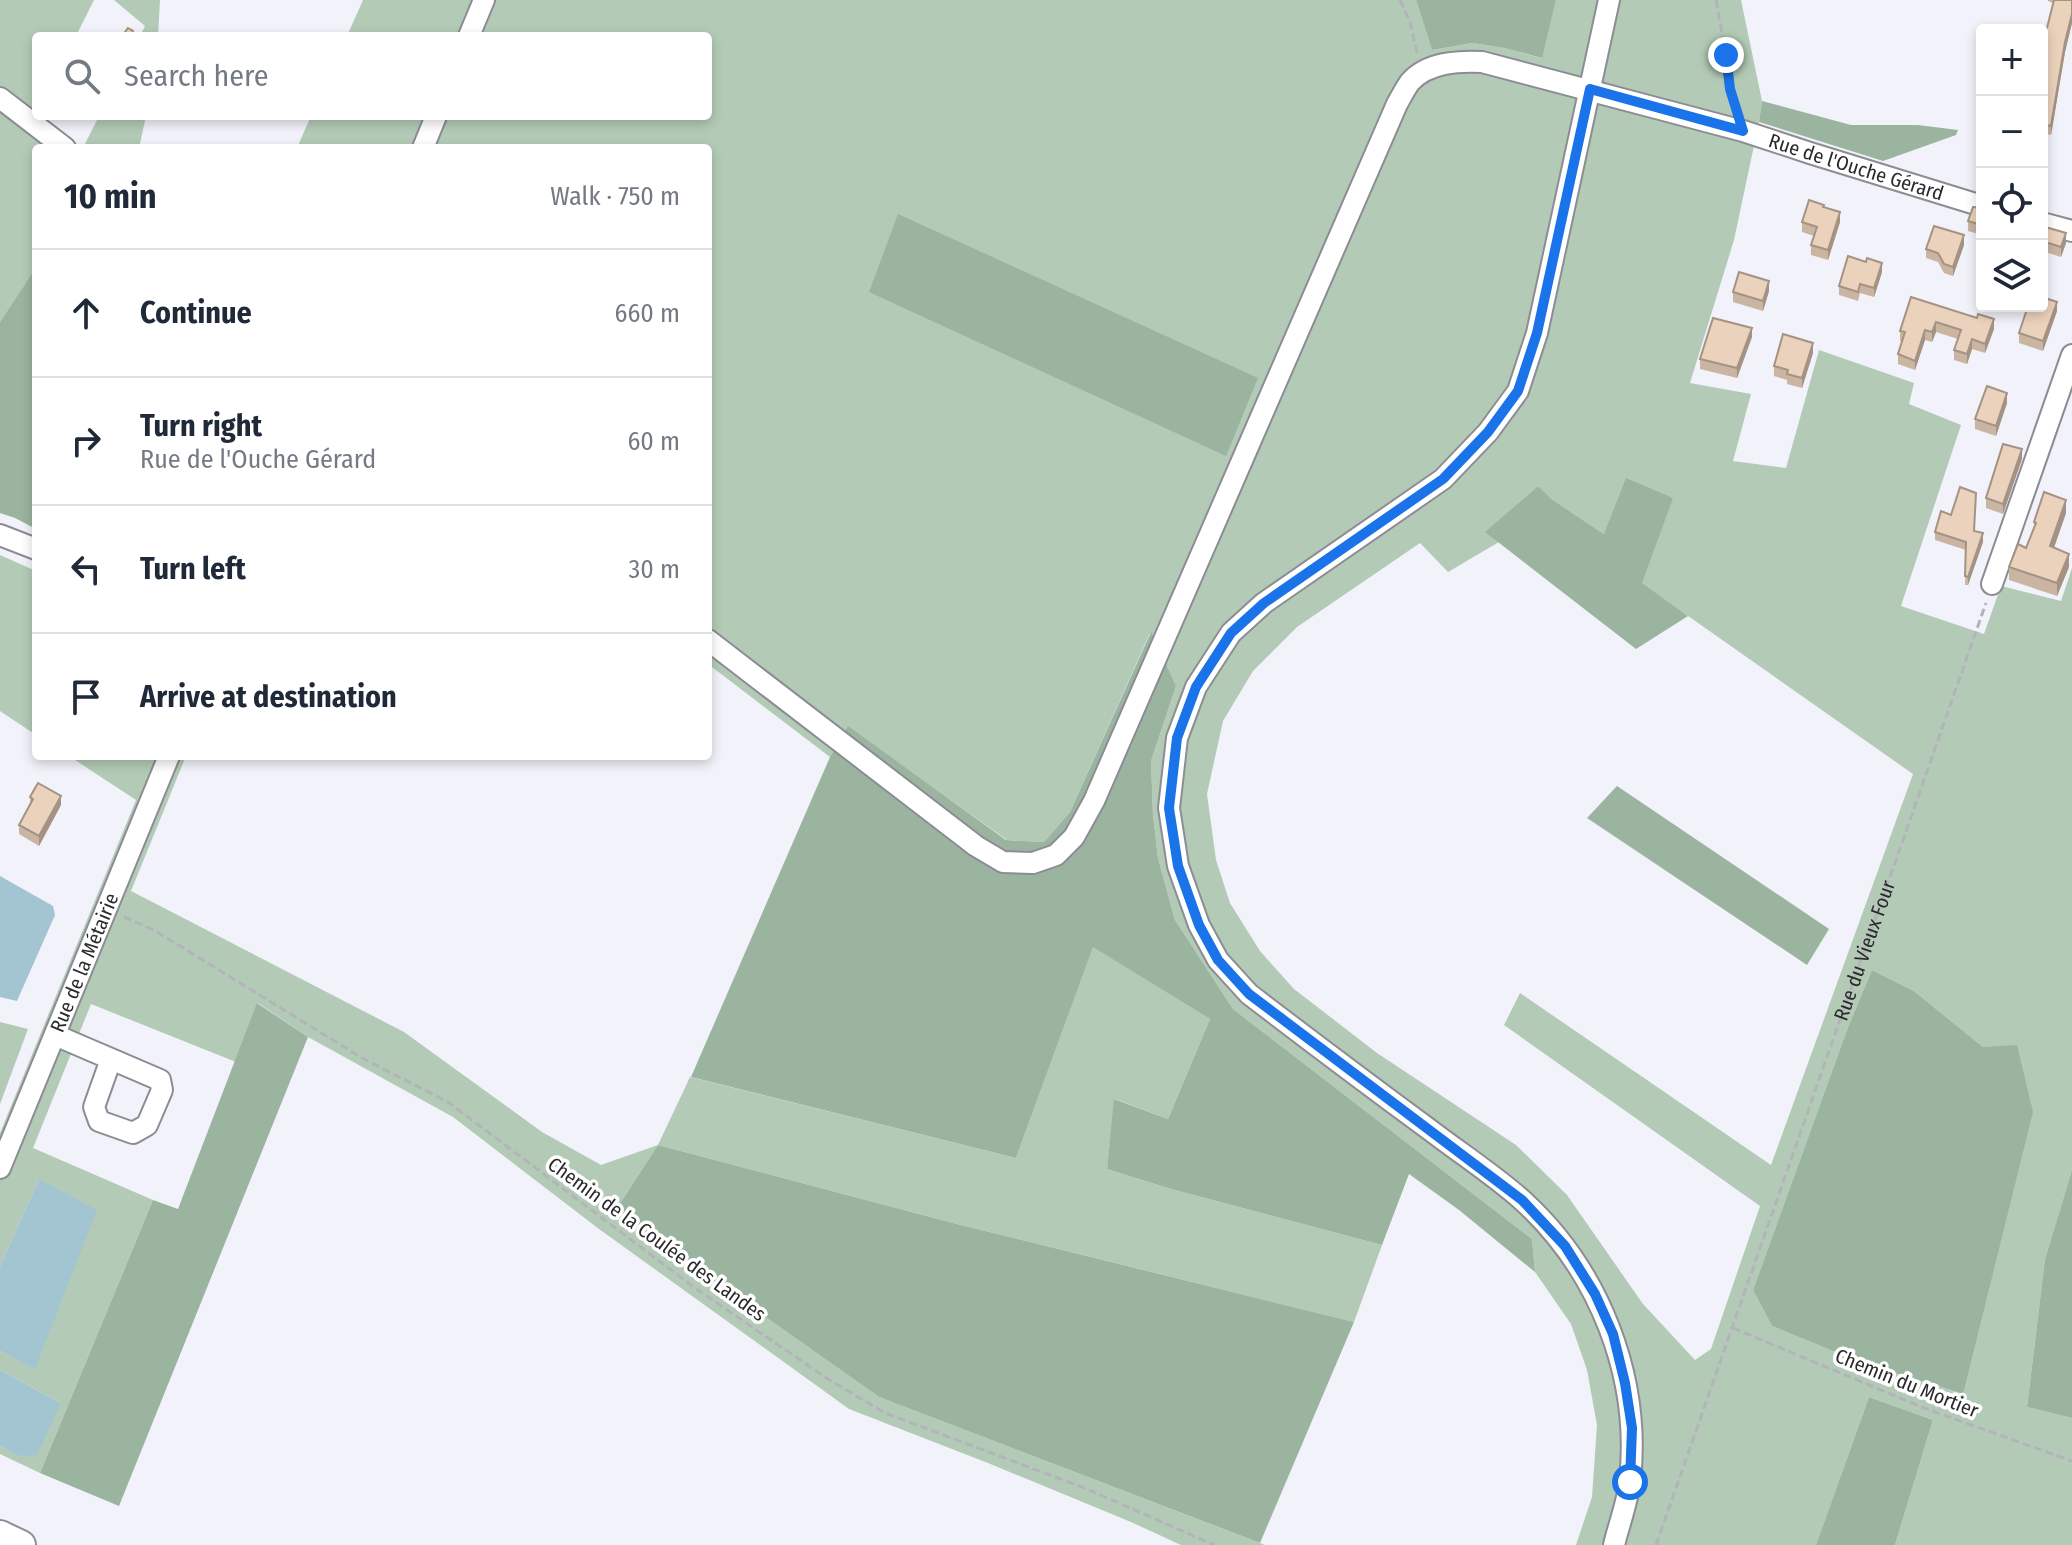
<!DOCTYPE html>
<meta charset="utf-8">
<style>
:root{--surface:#fff;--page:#f6f6f7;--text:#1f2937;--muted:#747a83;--line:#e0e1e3}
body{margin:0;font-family:"Fira Sans Condensed",sans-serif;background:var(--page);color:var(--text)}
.controls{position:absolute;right:24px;top:24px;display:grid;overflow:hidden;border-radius:8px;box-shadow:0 4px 12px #0003}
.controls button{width:72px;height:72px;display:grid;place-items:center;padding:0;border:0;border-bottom:2px solid var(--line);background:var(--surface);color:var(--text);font:40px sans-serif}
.stop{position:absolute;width:24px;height:24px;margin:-18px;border:6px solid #1a73e8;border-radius:50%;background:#fff}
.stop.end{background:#1a73e8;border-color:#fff;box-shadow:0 2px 8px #0008}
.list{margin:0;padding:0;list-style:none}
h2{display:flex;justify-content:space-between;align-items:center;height:104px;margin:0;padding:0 32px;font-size:34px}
h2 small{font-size:26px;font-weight:400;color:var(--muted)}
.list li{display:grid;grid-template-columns:52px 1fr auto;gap:24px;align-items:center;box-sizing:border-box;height:128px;padding:0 32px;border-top:2px solid var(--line)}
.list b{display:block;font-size:30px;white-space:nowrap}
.list p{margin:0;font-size:26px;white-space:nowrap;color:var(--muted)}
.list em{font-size:26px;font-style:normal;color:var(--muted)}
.icon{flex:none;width:44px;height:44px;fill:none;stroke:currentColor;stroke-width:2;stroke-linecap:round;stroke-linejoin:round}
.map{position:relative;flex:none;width:2072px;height:1545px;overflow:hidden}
.search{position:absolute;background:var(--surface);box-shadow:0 4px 12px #0003;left:32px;top:32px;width:680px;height:88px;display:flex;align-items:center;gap:20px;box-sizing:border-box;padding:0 28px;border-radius:8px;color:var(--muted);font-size:30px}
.panel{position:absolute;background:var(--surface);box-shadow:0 4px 12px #0003;left:32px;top:144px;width:680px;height:616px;border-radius:8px}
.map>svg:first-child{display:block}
.green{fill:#b3cbb6;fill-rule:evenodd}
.forest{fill:#9bb49f}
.water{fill:#a3c5d1}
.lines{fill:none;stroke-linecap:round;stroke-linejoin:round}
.minor-casing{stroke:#8c8d94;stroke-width:24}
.highway-casing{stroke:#8c8d94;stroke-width:32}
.path{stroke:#b3b4ba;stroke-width:3;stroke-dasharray:8 4;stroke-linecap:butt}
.minor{stroke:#fff;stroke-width:20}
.highway{stroke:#fff;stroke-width:28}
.wall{fill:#cab5a2}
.shaded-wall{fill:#a49384}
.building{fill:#ebd2bc;stroke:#a49384;stroke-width:2}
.route{stroke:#1a73e8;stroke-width:10}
.labels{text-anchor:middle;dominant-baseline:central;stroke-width:7;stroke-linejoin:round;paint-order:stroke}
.street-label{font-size:20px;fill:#2a2a2d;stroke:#fff}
</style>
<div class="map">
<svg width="2072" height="1545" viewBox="0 0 2072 1545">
<rect width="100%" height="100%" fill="#f1f2fa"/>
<g class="green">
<polygon points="0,0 94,0 76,36 36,36 36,116 29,132 49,148 36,148 36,267 0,322"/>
<polygon points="114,0 160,0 158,36 140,36 145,26"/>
<path d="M363,0H1416L1432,50L1473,43L1504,48L1541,58L1556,0H1741L1762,101L1759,122L1734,240L1690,383L1751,394L1733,461L1786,468L1819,350L1914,383L1909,404L1961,425L1901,606L1984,634L2001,586L2061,601L2072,568V1170L2045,1259L2027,1407L2072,1418V1545H1895L1933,1420L1869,1397L1816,1545H1576L1592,1497L1597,1425L1587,1370L1571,1324L1535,1272L1532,1239L1233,1009L1175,920L1158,858L1153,815L1151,761L1176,686L1150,633L1070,812L1044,842L1007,840L848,727L830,757L708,664V148H297L311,116H708V36H347ZM1538,486L1553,500L1604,534L1672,497L1641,583L1913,774L1771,1165L1520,993L1504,1025L1760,1206L1711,1349L1695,1360L1643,1304L1567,1195L1516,1145L1377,1053L1294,989L1260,951L1230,903L1216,860L1207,794L1223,721L1253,671L1297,627L1420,543L1448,572L1499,542L1486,532ZM1872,970L1914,991L1983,1047L1962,1394L1862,1363L1772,1326L1753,1290L1848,1027Z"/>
<polygon points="99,116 146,116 139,148 83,148"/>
<polygon points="0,555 36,571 36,735 0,711"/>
<polygon points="69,756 186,756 131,891 404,1032 542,1132 601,1165 658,1145 690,1077 1016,1158 1093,946 1210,1019 1168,1119 1115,1099 1107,1169 1171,1189 1382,1245 1354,1322 957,1224 658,1145 615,1211 879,1397 1265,1545 1181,1545 1131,1522 988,1463 849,1409 599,1229 453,1117 308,1037 258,1003 236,1062 91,1004 33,1148 153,1200 40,1473 0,1454 0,1446 18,1456 61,1403 0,1370 0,1351 35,1368 39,1179 0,1266 0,1133 136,800"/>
<polygon points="0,1022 28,1029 0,1104"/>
</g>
<g class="forest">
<polygon points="1416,0 1556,0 1542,58 1504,48 1473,43 1432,50"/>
<polygon points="1762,101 1851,125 1918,125 1958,130 1956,135 1883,161 1759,122"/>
<polygon points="898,214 1258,378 1226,456 869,292"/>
<polygon points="36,267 36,522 34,528 15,518 0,513 0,322"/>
<polygon points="1626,478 1673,498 1642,583 1688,616 1636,649 1485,532 1538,486 1553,500 1604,534"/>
<polygon points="1151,632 1176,686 1151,761 1153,815 1158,858 1175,920 1233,1009 1532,1239 1535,1272 1459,1210 1409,1174 1382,1245 1171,1189 1107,1169 1114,1099 1168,1119 1210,1019 1093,947 1016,1158 691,1077 830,757 848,726 1006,840 1044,842 1070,812"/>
<polygon points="1617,786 1829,929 1807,965 1587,818"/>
<polygon points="1872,970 1914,991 1983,1047 2017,1045 2033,1112 1963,1394 1862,1363 1772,1326 1753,1290 1848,1027"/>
<polygon points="257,1003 308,1037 119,1506 40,1473 153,1200 178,1209"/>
<polygon points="658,1145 957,1224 1354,1322 1260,1543 879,1397 615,1211"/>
<polygon points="2072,1170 2072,1418 2027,1407 2045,1259"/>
<polygon points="1869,1397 1933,1420 1895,1545 1816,1545"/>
</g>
<g class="water">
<polygon points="0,876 53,906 55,915 17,1001 0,997"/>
<polygon points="39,1179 97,1210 35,1369 0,1351 0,1266"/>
<polygon points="0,1370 61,1403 37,1455 18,1456 0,1446"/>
</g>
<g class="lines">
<defs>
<g id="minor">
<path d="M1609,0L1537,333L1518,391L1488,432L1443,479L1264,603L1231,633L1196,687L1177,738L1169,808L1178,866L1199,925L1218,960L1249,994C1309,1040 1369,1085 1430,1130C1460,1153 1494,1175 1522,1200C1599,1270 1641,1376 1630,1480C1628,1501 1619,1524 1614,1545"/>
<polyline points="469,36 484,0"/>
<polyline points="0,98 65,148"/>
<polyline points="423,148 436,116"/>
<polyline points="2042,223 2072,231"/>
<polyline points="0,535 36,549"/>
<polyline points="1992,584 2072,355"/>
<path id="s2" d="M708,640L976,846L1003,862L1033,863L1056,855L1074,837L1094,801L1397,104C1401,97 1405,89 1410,82C1428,62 1458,61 1482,62L1743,131L1810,153L1982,206"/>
<polyline points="55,1035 160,1080 162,1090 147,1125 133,1133 99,1121 94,1107 111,1059"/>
<path id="s3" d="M0,1168L169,756"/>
</g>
<polyline id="highway" points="0,1535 21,1545"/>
</defs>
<use href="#minor" class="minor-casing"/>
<use href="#highway" class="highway-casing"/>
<g class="path">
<polyline points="1400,0 1410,22 1417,53"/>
<polyline points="1716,0 1726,55 1730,89 1736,110"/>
<polyline points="124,917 154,930 362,1058 448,1102 695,1288 828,1379 885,1413 1087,1489 1214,1545"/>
<polyline points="1733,1328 1924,1408 2072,1461"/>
<path id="s1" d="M1656,1545L1986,603"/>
</g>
<use href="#minor" class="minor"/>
<use href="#highway" class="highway"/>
</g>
<g class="wall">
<polygon points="2048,0 2072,0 2072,23 2065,52 2051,135 2042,133 2042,31 2047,28 2053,3 2048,1"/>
<polygon points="1823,207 1840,222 1828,260 1811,255 1811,245 1814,236 1802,232 1802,222"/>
<polygon points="1982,208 1982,235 1968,231 1968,221"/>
<polygon points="2042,226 2066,243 2061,257 2042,251"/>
<polygon points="1964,245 1953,276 1944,273 1938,262 1926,258 1926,249"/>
<polygon points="1882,272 1874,297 1860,293 1858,301 1839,295 1839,286"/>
<polygon points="1769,291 1763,311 1733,302 1733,292"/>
<polygon points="1911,297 1994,329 1985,353 1972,349 1967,364 1954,360 1954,350 1958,339 1936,332 1932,342 1925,340 1915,370 1898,364 1898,354 1902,341 1900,341 1900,331"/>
<polygon points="2057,311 2043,351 2019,343 2019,333"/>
<polygon points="1752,337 1737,378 1700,369 1700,359"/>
<polygon points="1813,353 1802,388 1787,384 1787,380 1774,376 1774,366"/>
<polygon points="2007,403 1996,436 1975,429 1975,419"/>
<polygon points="2022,459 2003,514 1986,508 1986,498"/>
<polygon points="2066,513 2054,548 2069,567 2057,596 2009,580 2009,567 2026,548 2034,529 2034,522"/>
<polygon points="1974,531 1983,542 1968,585 1965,585 1966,550 1935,540 1935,532"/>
<polygon points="30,797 61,805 39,846 19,834 19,825 30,805"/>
</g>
<g class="shaded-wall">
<polygon points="2072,14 2072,23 2065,52 2051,135 2051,126 2065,42"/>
<polygon points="1840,212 1840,222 1828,260 1828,250"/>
<polygon points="2066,233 2066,243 2061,257 2061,247"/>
<polygon points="1964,235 1964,245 1953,276 1953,267"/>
<polygon points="1882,263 1882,272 1874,297 1874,288"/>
<polygon points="1769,281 1769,291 1763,311 1763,301"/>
<polygon points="2057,302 2057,311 2043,351 2043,341"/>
<polygon points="1994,319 1994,329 1985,353 1985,344"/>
<polygon points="1936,322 1936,332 1932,342 1932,332"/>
<polygon points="1752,328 1752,337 1737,378 1737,368"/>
<polygon points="1925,330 1925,340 1915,370 1915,361"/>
<polygon points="1972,339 1972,349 1967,364 1967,354"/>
<polygon points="1813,343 1813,353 1802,388 1802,378"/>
<polygon points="2007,393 2007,403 1996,436 1996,426"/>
<polygon points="2022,449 2022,459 2003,514 2003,504"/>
<polygon points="2066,500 2066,513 2050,559 2050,546"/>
<polygon points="1983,533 1983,542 1968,585 1968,577"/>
<polygon points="2069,554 2069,567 2057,596 2057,583"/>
<polygon points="61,796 61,805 39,846 39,836"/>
</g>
<g class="building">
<polygon points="2054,0 2072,0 2072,14 2065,42 2051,126 2042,124 2042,31 2043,27 2047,28"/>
<polygon points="128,28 133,31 131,36 122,36"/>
<polygon points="1809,200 1824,205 1823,207 1840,212 1828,250 1811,245 1817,227 1802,222"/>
<polygon points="1973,207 1982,208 1982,225 1968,221"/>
<polygon points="1934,226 1964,235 1953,267 1944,264 1938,253 1926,249"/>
<polygon points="2042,226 2066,233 2061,247 2042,241"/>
<polygon points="1848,256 1866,262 1867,258 1882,263 1874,288 1860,284 1858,292 1839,286"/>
<polygon points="1739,272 1769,281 1763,301 1733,292"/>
<polygon points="1911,297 1977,318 1978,314 1994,319 1985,344 1972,339 1967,354 1954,350 1961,330 1936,322 1932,332 1925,330 1915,361 1898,354 1905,332 1900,331"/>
<polygon points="2042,297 2057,302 2043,341 2019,333 2028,306 2042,306"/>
<polygon points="1713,318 1752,328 1737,368 1700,359"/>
<polygon points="1783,334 1813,343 1802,378 1787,374 1788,370 1774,366"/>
<polygon points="1987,386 2007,393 1996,426 1975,419"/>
<polygon points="2003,444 2022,449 2003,504 1986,498"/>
<polygon points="1960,487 1976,493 1974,531 1983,533 1968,577 1965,576 1966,542 1935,532 1941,511 1951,515"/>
<polygon points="2044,492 2066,500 2050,546 2069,554 2057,583 2009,567 2018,544 2026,548 2036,523 2034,522"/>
<polygon points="38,783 61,796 39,836 19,825 33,799 30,797"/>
</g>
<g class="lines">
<polyline class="route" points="1630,1482 1632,1428 1625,1383 1613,1334 1595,1294 1565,1246 1522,1200 1249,994 1218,960 1199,925 1178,866 1169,808 1177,738 1196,687 1231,633 1264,603 1443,479 1488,432 1518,391 1537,333 1590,89 1743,131 1730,89 1726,55"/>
</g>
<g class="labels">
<g class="street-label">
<text stroke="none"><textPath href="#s2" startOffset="1742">Rue de l'Ouche Gérard</textPath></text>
<text stroke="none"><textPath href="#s1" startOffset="630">Rue du Vieux Four</textPath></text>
<text stroke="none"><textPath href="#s3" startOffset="222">Rue de la Métairie</textPath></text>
<text transform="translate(657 1239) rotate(36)">Chemin de la Coulée des Landes</text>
<text transform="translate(1907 1383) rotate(22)">Chemin du Mortier</text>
</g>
</g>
</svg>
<div class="controls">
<button>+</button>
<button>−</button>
<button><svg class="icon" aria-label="locate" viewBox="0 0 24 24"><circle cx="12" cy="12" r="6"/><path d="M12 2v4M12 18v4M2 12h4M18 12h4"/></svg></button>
<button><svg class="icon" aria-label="layers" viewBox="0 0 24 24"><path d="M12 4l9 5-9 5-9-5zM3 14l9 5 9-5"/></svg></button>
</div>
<div class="stop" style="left:1630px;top:1482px"></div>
<div class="stop end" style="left:1726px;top:55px"></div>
<div class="search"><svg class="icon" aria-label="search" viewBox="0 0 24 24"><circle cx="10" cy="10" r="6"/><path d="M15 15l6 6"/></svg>Search here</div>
<section class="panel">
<h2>10 min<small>Walk · 750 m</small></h2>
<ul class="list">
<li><svg class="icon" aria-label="ahead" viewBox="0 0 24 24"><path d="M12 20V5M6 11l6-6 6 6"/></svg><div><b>Continue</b></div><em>660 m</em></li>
<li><svg class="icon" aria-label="right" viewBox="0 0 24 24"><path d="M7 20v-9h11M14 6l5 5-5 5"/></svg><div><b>Turn right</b><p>Rue de l'Ouche Gérard</p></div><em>60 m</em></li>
<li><svg class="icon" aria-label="left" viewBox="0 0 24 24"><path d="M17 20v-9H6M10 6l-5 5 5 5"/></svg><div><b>Turn left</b></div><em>30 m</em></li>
<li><svg class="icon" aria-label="arrive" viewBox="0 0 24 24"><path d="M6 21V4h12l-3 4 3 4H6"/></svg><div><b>Arrive at destination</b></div></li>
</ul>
</section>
</div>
